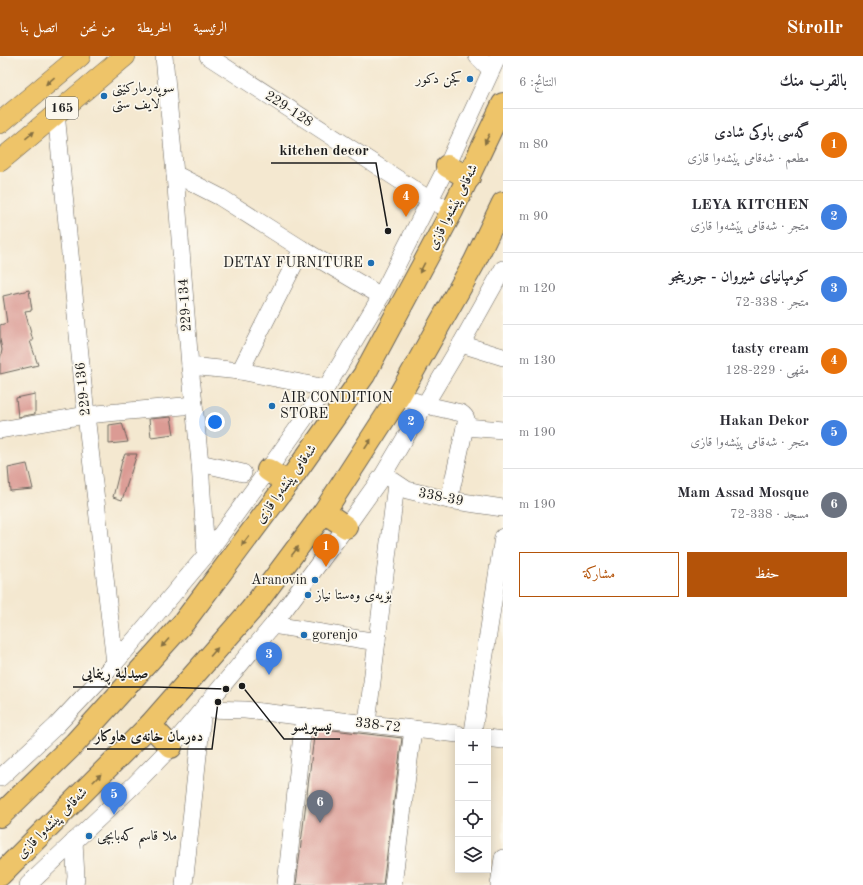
<!DOCTYPE html>
<html lang="ar">
<meta charset="utf-8">
<style>
:root{--surface:#fff;--page:#f2f2f3;--text:#2b2b33;--muted:#7c7c81;--line:#e1e1e2;--accent:#b45309}
body{margin:0;font-family:"Old Standard TT",Amiri,serif;background:var(--page);color:var(--text);direction:rtl}
.controls{position:absolute;right:12px;bottom:12px;display:grid;overflow:hidden;border-radius:0px;box-shadow:0 2px 10px #0003}
.controls button{width:36px;height:36px;display:grid;place-items:center;padding:0;border:0;border-bottom:1px solid var(--line);background:var(--surface);color:var(--text);font:20px sans-serif}
.you{position:absolute;left:215px;top:366px;width:14px;height:14px;margin:-10px;border:3px solid #fff;border-radius:50%;background:#1a73e8;box-shadow:0 0 0 6px #1a73e833}
.badge{display:grid;place-items:center;width:26px;height:26px;border-radius:50%;background:var(--accent);color:#fff;font-size:13px;font-weight:700}
.pin{position:absolute;translate:-50% -33px;filter:drop-shadow(0 1px 2px #0008)}
.pin::after{content:'';position:absolute;top:21px;width:14px;height:12px;background:inherit;clip-path:polygon(0 0,100% 0,50% 100%)}
.list{margin:0;padding:0;list-style:none}
h2{display:flex;justify-content:space-between;align-items:center;height:52px;margin:0;padding:0 16px;font-size:17px}
h2 small{font-size:13px;font-weight:400;color:var(--muted)}
.list li{display:grid;grid-template-columns:26px 1fr auto;gap:12px;align-items:center;box-sizing:border-box;height:72px;padding:0 16px;border-top:1px solid var(--line)}
.list b{display:block;font-size:15px;white-space:nowrap}
.list p{margin:0;font-size:13px;white-space:nowrap;color:var(--muted)}
.list em{font-size:13px;font-style:normal;color:var(--muted)}
.actions{display:flex;gap:8px;padding:12px 16px}
.actions a{flex:1;padding:9px 0;border:1px solid var(--accent);border-radius:0px;text-align:center;font-size:14px;color:var(--accent)}
.actions .main{background:var(--accent);color:#fff}
.icon{flex:none;width:22px;height:22px;fill:none;stroke:currentColor;stroke-width:2;stroke-linecap:round;stroke-linejoin:round}
.map{position:relative;flex:none;width:503px;height:829px;overflow:hidden;direction:ltr}
header{display:flex;align-items:center;gap:24px;box-sizing:border-box;height:56px;padding:0 20px;background:var(--accent);color:#fff}
header strong{font-size:19px}
nav{display:flex;gap:22px;margin-inline-start:auto;font-size:14px}
main{display:flex}
aside{flex:1;background:var(--surface)}
.map>svg:first-child{display:block}
.building{fill:#db9b94}
.lines{fill:none;stroke-linecap:round;stroke-linejoin:round}
.minor-casing{stroke:#68635b;stroke-width:18}
.major-casing{stroke:#68635b;stroke-width:22}
.highway-casing{stroke:#68635b;stroke-width:24}
.minor{stroke:#fff;stroke-width:17}
.major{stroke:#eec469;stroke-width:21}
.highway{stroke:#eec469;stroke-width:22}
.oneway{fill:#857042}
.poi-dot{fill:#1f6fb2;stroke:#fbf7ec;stroke-width:1.5}
.labels{text-anchor:middle;dominant-baseline:central;stroke-width:3.5;stroke-linejoin:round;paint-order:stroke}
.shield{fill:#fbf7ec;stroke:#5f5e5a;stroke-width:1}
.shield-label{font-size:13px;font-weight:bold;fill:#1c1c1c}
.poi-label{font-size:14px;fill:#1c1c1c;stroke:#fbf7ec;text-anchor:start}
.street-label{font-size:14px;fill:#1c1c1c;stroke:#fbf7ec}
.leader{fill:none;stroke:#1c1c1c;stroke-width:1.5}
.callout-dot{fill:#1c1c1c;stroke:#fbf7ec;stroke-width:1.5}
.callout-label{font-size:15px;text-anchor:middle;font-weight:bold;fill:#1c1c1c;stroke:#fbf7ec;stroke-width:3.5;stroke-linejoin:round;paint-order:stroke}
</style>
<header>
<strong>Strollr</strong>
<nav><a>الرئيسية</a><a>الخريطة</a><a>من نحن</a><a>اتصل بنا</a></nav>
</header>
<main>
<aside>
<h2>بالقرب منك<small>النتائج: 6</small></h2>
<ul class="list">
<li><span class="badge" style="background:#e8710a">1</span><div><b>گەسی باوکی شادی</b><p>مطعم · شەقامی پێشەوا قازی</p></div><em>80 m</em></li>
<li><span class="badge" style="background:#3f7fe0">2</span><div><b>LEYA KITCHEN</b><p>متجر · شەقامی پێشەوا قازی</p></div><em>90 m</em></li>
<li><span class="badge" style="background:#3f7fe0">3</span><div><b>كومپانیای شیروان - جورینجو</b><p>متجر · 338-72</p></div><em>120 m</em></li>
<li><span class="badge" style="background:#e8710a">4</span><div><b>tasty cream</b><p>مقهى · 229-128</p></div><em>130 m</em></li>
<li><span class="badge" style="background:#3f7fe0">5</span><div><b>Hakan Dekor</b><p>متجر · شەقامی پێشەوا قازی</p></div><em>190 m</em></li>
<li><span class="badge" style="background:#6b7280">6</span><div><b>Mam Assad Mosque</b><p>مسجد · 338-72</p></div><em>190 m</em></li>
</ul>
<div class="actions"><a class="main">حفظ</a><a>مشاركة</a></div>
</aside>
<div class="map">
<svg width="503" height="829" viewBox="0 0 503 829">
<rect width="100%" height="100%" fill="#fbf7ec"/>
<filter id="ink" filterUnits="userSpaceOnUse"><feTurbulence type="fractalNoise" baseFrequency=".025" numOctaves="2"/><feDisplacementMap in="SourceGraphic" scale="8" xChannelSelector="R" yChannelSelector="G"/><feConvolveMatrix kernelMatrix="1 2 1 2 8 2 1 2 1" color-interpolation-filters="sRGB"/></filter>
<filter id="wash" filterUnits="userSpaceOnUse"><feTurbulence type="fractalNoise" baseFrequency=".012" numOctaves="4" result="noise"/><feDisplacementMap in="SourceGraphic" scale="16" xChannelSelector="R" yChannelSelector="G"/><feGaussianBlur stdDeviation="0.9" result="paint"/><feColorMatrix in="noise" values="0 0 0 0 0 0 0 0 0 0 0 0 0 0 0 0 0 1.4 0 .05"/><feComposite in="paint" operator="in"/></filter>
<g filter="url(#wash)">
<rect width="100%" height="100%" fill="#f4e8d0"/>
<g id="blocks">
<g class="building">
<polygon points="29,234 32,254 25,255 33,285 30,285 38,309 0,318 0,303 2,294 0,283 0,269 7,267 3,240"/>
<polygon points="35,338 35,358 18,361 16,342"/>
<polygon points="171,361 174,378 151,381 149,363"/>
<polygon points="122,367 128,386 109,388 109,369"/>
<polygon points="125,398 137,398 122,444 113,441 122,405"/>
<polygon points="27,408 33,433 10,435 8,412"/>
<polygon points="315,672 402,682 383,829 296,829"/>
</g>
</g>
</g>
<g filter="url(#ink)">
<use href="#blocks" fill-opacity="0" stroke="#68635b" stroke-width="1"/>
<g class="lines">
<defs>
<g id="minor">
<polyline points="164,0 175,118 190,310 200,407 206,499"/>
<polyline points="208,0 430,144 452,155"/>
<polyline points="477,0 491,14"/>
<polyline points="56,57 86,359 115,607"/>
<polyline points="175,118 220,141 302,193 381,240"/>
<polyline points="461,288 503,301"/>
<polyline points="190,310 240,315 326,332"/>
<polyline points="240,315 302,193"/>
<path d="M399,340L426,349L461,357C467,361 467,364 465,371L449,444"/>
<polyline points="465,371 503,374"/>
<polyline points="0,374 86,359 194,349"/>
<polyline points="200,407 243,417"/>
<polyline points="389,422 407,434 449,444 503,452"/>
<polyline points="273,569 377,586"/>
<polyline points="367,667 396,428"/>
<polyline points="473,676 503,481"/>
<polyline points="488,682 503,684"/>
<polyline points="0,722 56,670 115,607 206,499 268,414 326,332 381,240 447,110 498,0"/>
<polyline points="74,785 76,821 75,829"/>
<polyline points="28,829 135,728 171,691 273,569 346,471 383,419 461,288 503,213"/>
<polyline points="184,829 203,653 245,654 458,678"/>
<polyline points="286,829 304,660"/>
<polyline points="393,829 413,673"/>
<polyline points="499,829 503,802"/>
</g>
<g id="major">
<polyline points="0,67 80,0"/>
<polyline points="0,105 125,0"/>
</g>
<g id="highway">
<polyline points="447,110 469,122"/>
<polyline points="268,414 288,427"/>
<polyline points="324,456 346,471"/>
<polyline points="150,669 171,691"/>
<polyline points="0,760 75,687 184,566 288,427 364,319 452,155 503,48"/>
<polyline points="0,819 150,669 251,554 324,456 399,340 474,207 503,147"/>
</g>
</defs>
<use href="#minor" class="minor-casing"/>
<use href="#major" class="major-casing"/>
<use href="#highway" class="highway-casing"/>
<use href="#minor" class="minor"/>
<use href="#major" class="major"/>
<use href="#highway" class="highway"/>
</g>
<defs><path id="oneway-solid" d="M-6-.8H1V-3.2L6.5 0L1 3.2V.8H-6Z"/></defs>
<g class="oneway">
<use href="#oneway-solid" transform="translate(50 25) rotate(140)"/>
<use href="#oneway-solid" transform="translate(30 79) rotate(-40)"/>
<use href="#oneway-solid" transform="translate(487 83) rotate(115)"/>
<use href="#oneway-solid" transform="translate(422 212) rotate(118)"/>
<use href="#oneway-solid" transform="translate(368 388) rotate(-57)"/>
<use href="#oneway-solid" transform="translate(245 485) rotate(127)"/>
<use href="#oneway-solid" transform="translate(295 495) rotate(-53)"/>
<use href="#oneway-solid" transform="translate(165 587) rotate(132)"/>
<use href="#oneway-solid" transform="translate(214 596) rotate(-49)"/>
<use href="#oneway-solid" transform="translate(97 722) rotate(-45)"/>
</g>
</g>
<g class="poi-dot">
<circle cx="470" cy="23" r="4"/>
<circle cx="104" cy="40" r="4"/>
<circle cx="371" cy="207" r="4"/>
<circle cx="272" cy="350" r="4"/>
<circle cx="315" cy="524" r="4"/>
<circle cx="308" cy="539" r="4"/>
<circle cx="304" cy="579" r="4"/>
<circle cx="89" cy="780" r="4"/>
</g>
<g class="labels">
<rect class="shield" x="46" y="41" width="32" height="22" rx="3"/>
<g class="shield-label">
<text x="62" y="52">165</text>
</g>
<g class="poi-label">
<text x="462" y="23" text-anchor="end">كجن دكور</text>
<text x="112" y="32">سوپەرمارکێتی<tspan x="112" dy="16">لایف ستی</tspan></text>
<text x="363" y="207" text-anchor="end">DETAY FURNITURE</text>
<text x="280" y="342">AIR CONDITION<tspan x="280" dy="16">STORE</tspan></text>
<text x="307" y="524" text-anchor="end">Aranovin</text>
<text x="316" y="539">بۆیەی وەستا نیاز</text>
<text x="312" y="579">gorenjo</text>
<text x="97" y="780">ملا قاسم کەبابچی</text>
</g>
<g class="street-label">
<text transform="translate(289 53) rotate(33)">229-128</text>
<text transform="translate(453 151) rotate(-63)">شەقامی پێشەوا قازی</text>
<text transform="translate(185 249) rotate(-94)">229-134</text>
<text transform="translate(83 333) rotate(-96)">229-136</text>
<text transform="translate(286 428) rotate(-54)">شەقامی پێشەوا قازی</text>
<text transform="translate(441 441) rotate(11)">338-39</text>
<text transform="translate(378 669) rotate(7)">338-72</text>
<text transform="translate(52 767) rotate(-45)">شەقامی پێشەوا قازی</text>
</g>
</g>
<path class="leader" d="M388 175L376 107H271M226 633L156 631H73M242 630L284 683H340M218 646L212 693H87"/>
<g class="callout-dot">
<circle cx="388" cy="175" r="4"/>
<circle cx="226" cy="633" r="4"/>
<circle cx="242" cy="630" r="4"/>
<circle cx="218" cy="646" r="4"/>
</g>
<g class="callout-label">
<text x="324" y="99">kitchen decor</text>
<text x="115" y="622">صيدلية ڕینمایی</text>
<text x="312" y="675">نيسپريسو</text>
<text x="149" y="685">دەرمان خانەی هاوکار</text>
</g>
</svg>
<div class="controls">
<button>+</button>
<button>−</button>
<button><svg class="icon" aria-label="locate" viewBox="0 0 24 24"><circle cx="12" cy="12" r="6"/><path d="M12 2v4M12 18v4M2 12h4M18 12h4"/></svg></button>
<button><svg class="icon" aria-label="layers" viewBox="0 0 24 24"><path d="M12 4l9 5-9 5-9-5zM3 14l9 5 9-5"/></svg></button>
</div>
<div class="you"></div>
<div class="pin badge" style="left:326px;top:511px;background:#e8710a">1</div>
<div class="pin badge" style="left:411px;top:386px;background:#3f7fe0">2</div>
<div class="pin badge" style="left:269px;top:619px;background:#3f7fe0">3</div>
<div class="pin badge" style="left:406px;top:161px;background:#e8710a">4</div>
<div class="pin badge" style="left:114px;top:759px;background:#3f7fe0">5</div>
<div class="pin badge" style="left:320px;top:767px;background:#6b7280">6</div>
</div>
</main>
